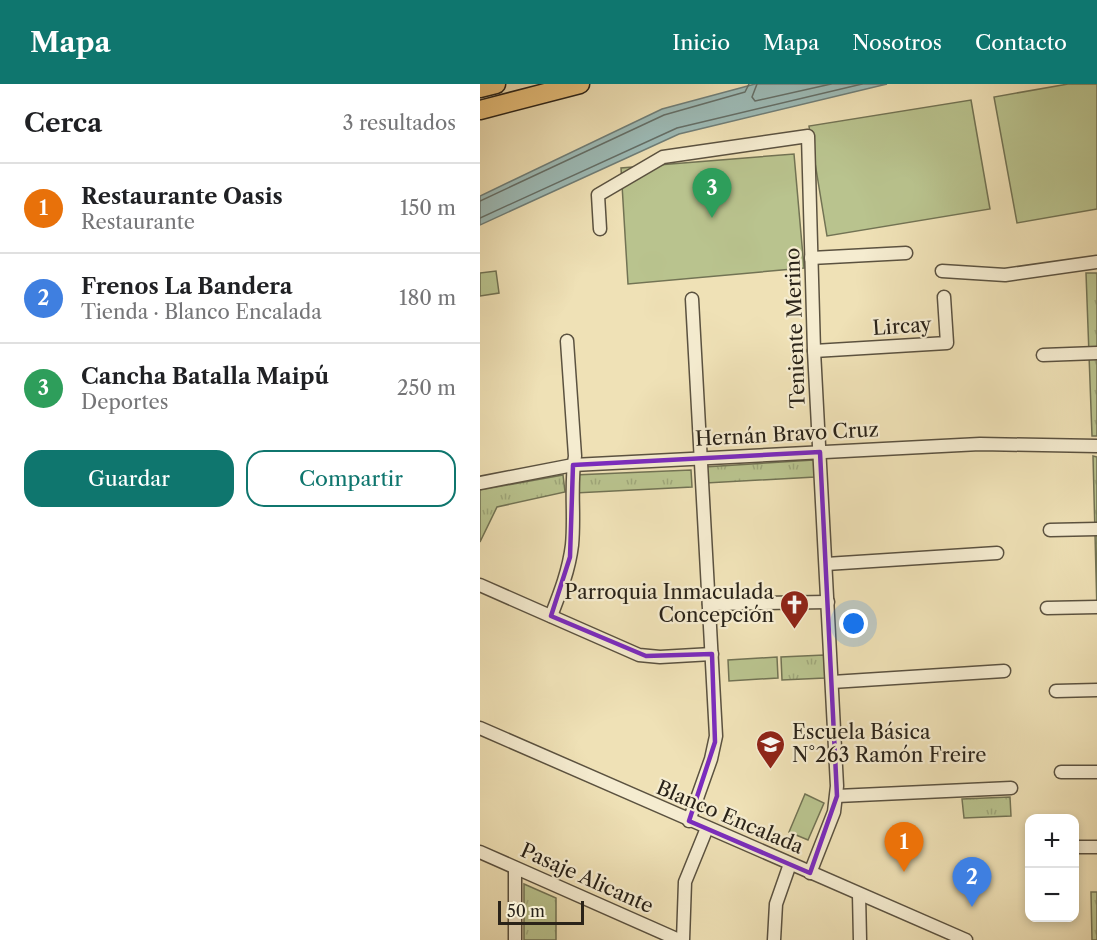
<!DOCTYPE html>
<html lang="es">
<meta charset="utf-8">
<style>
:root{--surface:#fff;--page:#f6f6f6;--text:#202124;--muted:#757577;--line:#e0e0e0;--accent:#0f766e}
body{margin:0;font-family:"Libre Caslon Text",serif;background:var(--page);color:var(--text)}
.controls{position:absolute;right:18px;bottom:18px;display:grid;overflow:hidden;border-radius:12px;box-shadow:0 3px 9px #0003}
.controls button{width:54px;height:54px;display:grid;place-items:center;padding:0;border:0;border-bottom:2px solid var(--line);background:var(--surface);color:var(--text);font:30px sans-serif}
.scale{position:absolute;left:18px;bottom:15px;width:86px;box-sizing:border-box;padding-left:6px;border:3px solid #2a2319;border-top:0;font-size:16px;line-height:21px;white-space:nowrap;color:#2a2319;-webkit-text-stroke:4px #f5ecd0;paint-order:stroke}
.you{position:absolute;left:374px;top:540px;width:21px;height:21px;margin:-15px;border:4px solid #fff;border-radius:50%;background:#1a73e8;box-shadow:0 0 0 9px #1a73e833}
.badge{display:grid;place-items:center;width:39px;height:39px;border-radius:50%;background:var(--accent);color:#fff;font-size:20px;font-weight:700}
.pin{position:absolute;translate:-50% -50px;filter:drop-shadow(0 2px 3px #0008)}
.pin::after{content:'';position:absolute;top:32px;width:21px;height:18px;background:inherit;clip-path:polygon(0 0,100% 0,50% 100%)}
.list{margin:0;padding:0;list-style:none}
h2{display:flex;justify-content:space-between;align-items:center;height:78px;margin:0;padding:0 24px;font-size:26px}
h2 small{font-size:20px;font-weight:400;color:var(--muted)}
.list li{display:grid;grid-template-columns:39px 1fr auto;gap:18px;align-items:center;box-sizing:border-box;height:90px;padding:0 24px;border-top:2px solid var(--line)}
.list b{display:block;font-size:22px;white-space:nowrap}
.list p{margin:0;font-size:20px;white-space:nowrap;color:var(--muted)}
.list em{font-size:20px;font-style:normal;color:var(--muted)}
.actions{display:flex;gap:12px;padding:18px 24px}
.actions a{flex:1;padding:14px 0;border:2px solid var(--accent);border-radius:18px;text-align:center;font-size:21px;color:var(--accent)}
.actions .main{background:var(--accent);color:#fff}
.map{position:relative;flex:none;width:617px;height:856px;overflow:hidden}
header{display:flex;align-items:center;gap:36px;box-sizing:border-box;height:84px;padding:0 30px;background:var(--accent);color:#fff}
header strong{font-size:28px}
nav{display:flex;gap:33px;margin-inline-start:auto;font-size:21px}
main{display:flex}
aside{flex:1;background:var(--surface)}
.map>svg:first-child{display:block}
.grass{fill:url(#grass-tufts);stroke:#727354;stroke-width:1.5}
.pitch{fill:#b9c38e;stroke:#727354;stroke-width:1.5}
.water{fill:#9dbbb7;stroke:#6f7e78;stroke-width:1.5}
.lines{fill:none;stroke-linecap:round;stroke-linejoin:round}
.shore{stroke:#646f68;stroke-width:1.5}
.minor-casing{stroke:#5b5240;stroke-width:15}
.highway-casing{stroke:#2a2319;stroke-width:21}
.minor{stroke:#f5ecd0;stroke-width:12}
.highway{stroke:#e8c07b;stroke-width:18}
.marked{fill:none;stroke:#7b2cbf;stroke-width:4.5;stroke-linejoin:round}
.labels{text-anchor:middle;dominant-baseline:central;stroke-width:4.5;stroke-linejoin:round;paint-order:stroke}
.street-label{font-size:20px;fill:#2a2319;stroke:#f5ecd0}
.poi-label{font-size:20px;fill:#2a2319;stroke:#f5ecd0;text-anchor:end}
</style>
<header>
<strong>Mapa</strong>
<nav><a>Inicio</a><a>Mapa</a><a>Nosotros</a><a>Contacto</a></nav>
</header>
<main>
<aside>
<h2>Cerca<small>3 resultados</small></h2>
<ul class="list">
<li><span class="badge" style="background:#e8710a">1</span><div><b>Restaurante Oasis</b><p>Restaurante</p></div><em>150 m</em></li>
<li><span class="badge" style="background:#3f7fe0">2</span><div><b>Frenos La Bandera</b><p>Tienda · Blanco Encalada</p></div><em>180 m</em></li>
<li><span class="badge" style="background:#2e9e5b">3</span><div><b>Cancha Batalla Maipú</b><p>Deportes</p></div><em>250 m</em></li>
</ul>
<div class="actions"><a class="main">Guardar</a><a>Compartir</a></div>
</aside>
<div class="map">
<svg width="617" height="856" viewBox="0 0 617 856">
<defs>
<pattern id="grass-tufts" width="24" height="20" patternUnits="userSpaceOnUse" patternTransform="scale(1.5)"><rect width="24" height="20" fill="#b9c38e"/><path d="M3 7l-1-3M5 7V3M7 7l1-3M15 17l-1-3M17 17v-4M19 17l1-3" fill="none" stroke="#9fa77a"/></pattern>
</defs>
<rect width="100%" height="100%" fill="#efe1b6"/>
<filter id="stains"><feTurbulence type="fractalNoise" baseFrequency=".00333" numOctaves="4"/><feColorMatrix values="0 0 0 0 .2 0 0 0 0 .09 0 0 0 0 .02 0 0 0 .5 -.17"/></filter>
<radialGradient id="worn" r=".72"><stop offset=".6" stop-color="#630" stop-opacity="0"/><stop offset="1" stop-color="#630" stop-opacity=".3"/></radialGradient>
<g class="grass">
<polygon points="606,189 617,189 617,352 612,352"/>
<polygon points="613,372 617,373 617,528"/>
<polygon points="334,376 335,393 226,399 224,383"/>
<polygon points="211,386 212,403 95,409 94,391"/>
<polygon points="83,391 85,408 17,423 0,458 0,406"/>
<polygon points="344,571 345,594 302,596 301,573"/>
<polygon points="530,713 531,732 484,734 482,715"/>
<polygon points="44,800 76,814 76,856 44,856"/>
<polygon points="611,808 617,808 617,856 612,856"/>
</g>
<g class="pitch">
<polygon points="588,0 617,0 617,125 537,139 514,13"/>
<polygon points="491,16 510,125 347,152 329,42"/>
<polygon points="314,70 324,184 148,200 141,84"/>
<polygon points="16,187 19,209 0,212 0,189"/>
<polygon points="297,573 298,594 249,597 248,576"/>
<polygon points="325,710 344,719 328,756 309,748"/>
</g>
<polygon class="water" points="275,0 407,0 199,50 0,141 0,112 182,25"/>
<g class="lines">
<g class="shore">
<polyline points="277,0 272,13 275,17 351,0"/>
<polyline points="0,117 184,31 265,8 269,0"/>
<polyline points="0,134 197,44 382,0"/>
</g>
<defs>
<g id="minor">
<polyline points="120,145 118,111 183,73 328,52 334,267 357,702 354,728 330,789"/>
<polyline points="331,174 426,169"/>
<polyline points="462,187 525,191 617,178"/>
<polyline points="334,267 467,259 464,213"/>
<polyline points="563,271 617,269"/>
<polyline points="0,399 93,381 500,360 617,362"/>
<polyline points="570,446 617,445"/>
<polyline points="346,480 517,469"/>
<polyline points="0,501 159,571 180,573 232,570"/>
<polyline points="229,520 348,518"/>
<polyline points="567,524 617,523"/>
<path d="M71,532C80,509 89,486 92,461C95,431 90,402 95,372L87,257"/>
<polyline points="352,598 524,587"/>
<polyline points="576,607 617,606"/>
<polyline points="0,644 486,856"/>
<polyline points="581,688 617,688"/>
<polyline points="357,712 531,704"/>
<polyline points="209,737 231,675 236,652 212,215"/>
<polyline points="594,763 617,763"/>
<polyline points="0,768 199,856"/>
<polyline points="35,784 35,856"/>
<polyline points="379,810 380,856"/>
<polyline points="203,856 205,798 227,744"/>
<polyline points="294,856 296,820 310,780"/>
</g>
<g id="highway">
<polyline points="0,4 16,0"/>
<polyline points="0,26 100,0"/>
</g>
</defs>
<use href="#minor" class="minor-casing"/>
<use href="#highway" class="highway-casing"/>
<use href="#minor" class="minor"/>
<use href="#highway" class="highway"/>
</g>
<path class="marked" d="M340,368L357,712L330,789L209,737L235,658L232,570L166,572L71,532L90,473L93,381Z"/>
<defs>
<symbol id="church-pin" viewBox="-11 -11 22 30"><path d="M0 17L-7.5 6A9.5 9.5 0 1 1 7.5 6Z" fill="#8f2418" stroke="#f5ecd0"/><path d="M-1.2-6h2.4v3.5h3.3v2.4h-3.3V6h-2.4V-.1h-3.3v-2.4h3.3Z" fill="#fff"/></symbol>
<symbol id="school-pin" viewBox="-11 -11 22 30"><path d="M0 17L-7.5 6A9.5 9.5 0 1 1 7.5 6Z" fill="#8f2418" stroke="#f5ecd0"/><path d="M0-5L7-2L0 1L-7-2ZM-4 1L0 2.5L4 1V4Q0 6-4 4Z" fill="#fff"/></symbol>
</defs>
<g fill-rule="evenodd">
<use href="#church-pin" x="298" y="504" width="33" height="45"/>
<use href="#school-pin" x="274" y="644" width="33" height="45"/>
</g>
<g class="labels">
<g class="street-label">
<text transform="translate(422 242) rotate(-4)">Lircay</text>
<text transform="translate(315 244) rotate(-92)">Teniente Merino</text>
<text transform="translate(307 350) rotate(-3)">Hernán Bravo Cruz</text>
<text transform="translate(250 733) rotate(23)">Blanco Encalada</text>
<text transform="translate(107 794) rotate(24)">Pasaje Alicante</text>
</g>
<g class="poi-label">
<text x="294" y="508">Parroquia Inmaculada<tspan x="294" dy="23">Concepción</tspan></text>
<text x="312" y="648" text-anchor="start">Escuela Básica<tspan x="312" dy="23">N°263 Ramón Freire</tspan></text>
</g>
</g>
<rect width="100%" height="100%" filter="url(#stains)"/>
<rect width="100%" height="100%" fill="url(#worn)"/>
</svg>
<div class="controls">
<button>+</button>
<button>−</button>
</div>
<div class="scale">50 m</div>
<div class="you"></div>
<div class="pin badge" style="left:424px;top:788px;background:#e8710a">1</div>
<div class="pin badge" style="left:492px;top:823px;background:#3f7fe0">2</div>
<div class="pin badge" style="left:232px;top:134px;background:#2e9e5b">3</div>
</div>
</main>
